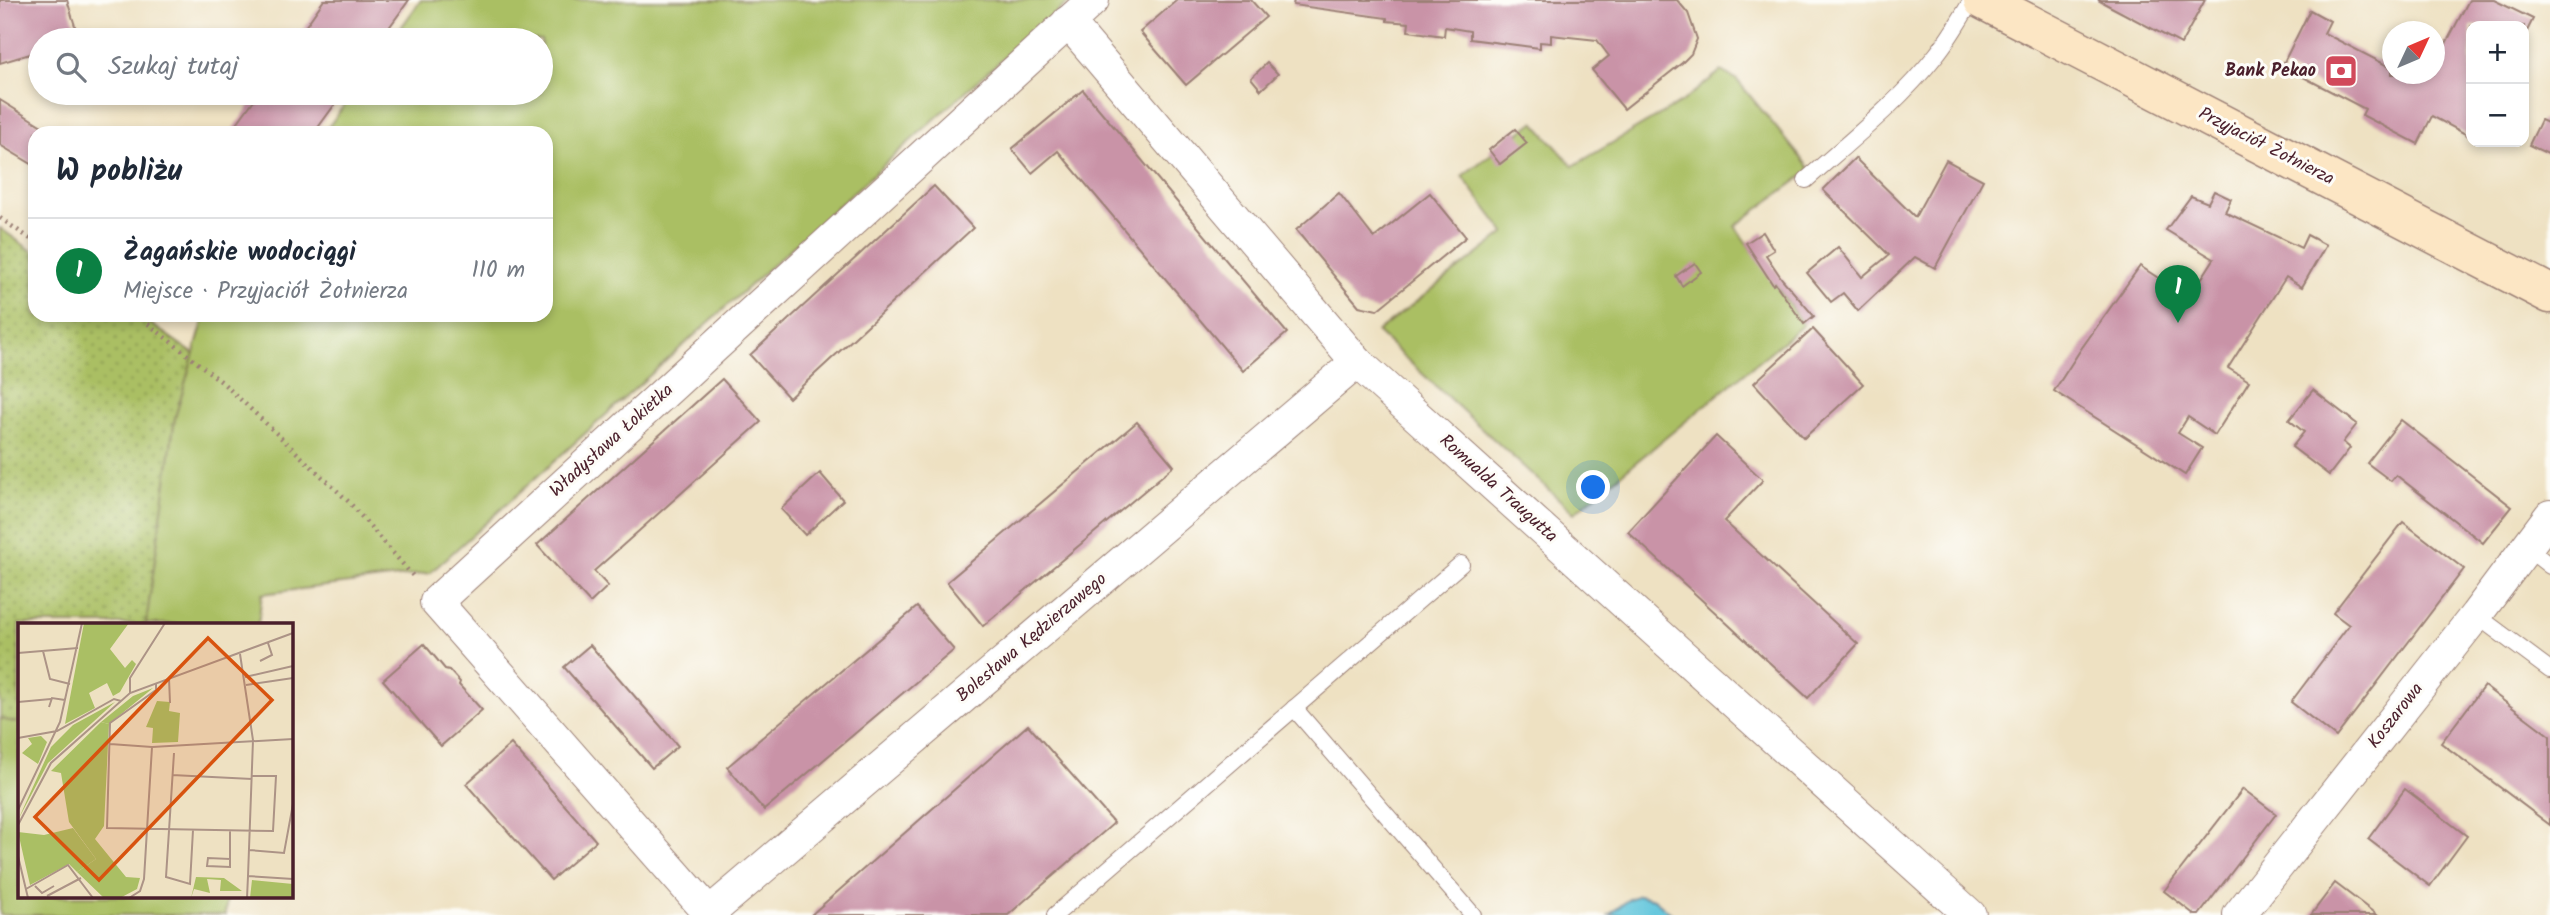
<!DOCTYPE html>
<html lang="pl">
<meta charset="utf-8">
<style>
:root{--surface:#fff;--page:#f6f6f7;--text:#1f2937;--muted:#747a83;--line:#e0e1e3;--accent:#0b8043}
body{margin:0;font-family:Kalam,sans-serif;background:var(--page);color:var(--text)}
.controls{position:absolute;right:21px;top:21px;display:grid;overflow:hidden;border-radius:14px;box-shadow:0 4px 10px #0003}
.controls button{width:63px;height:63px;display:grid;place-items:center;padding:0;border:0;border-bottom:2px solid var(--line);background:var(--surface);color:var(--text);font:35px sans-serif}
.compass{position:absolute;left:2382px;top:21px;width:63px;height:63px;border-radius:50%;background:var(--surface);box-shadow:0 4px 10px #0003;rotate:46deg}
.you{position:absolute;left:1594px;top:488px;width:24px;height:24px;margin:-18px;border:5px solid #fff;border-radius:50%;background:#1a73e8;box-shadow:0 0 0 10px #1a73e833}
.badge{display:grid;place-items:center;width:46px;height:46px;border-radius:50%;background:var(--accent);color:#fff;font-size:23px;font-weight:700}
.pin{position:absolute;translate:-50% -58px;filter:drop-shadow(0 2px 4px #0008)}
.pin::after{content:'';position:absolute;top:37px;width:24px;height:21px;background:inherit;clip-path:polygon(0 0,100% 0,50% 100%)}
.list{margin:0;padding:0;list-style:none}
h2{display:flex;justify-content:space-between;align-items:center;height:91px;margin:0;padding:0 28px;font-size:30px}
h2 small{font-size:23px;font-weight:400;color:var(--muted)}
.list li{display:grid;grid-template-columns:46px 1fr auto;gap:21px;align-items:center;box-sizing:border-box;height:105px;padding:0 28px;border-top:2px solid var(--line)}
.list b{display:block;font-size:26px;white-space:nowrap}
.list p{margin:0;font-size:23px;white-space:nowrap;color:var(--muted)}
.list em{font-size:23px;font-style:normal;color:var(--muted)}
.icon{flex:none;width:38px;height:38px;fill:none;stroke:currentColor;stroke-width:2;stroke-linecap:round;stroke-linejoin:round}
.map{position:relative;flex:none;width:2550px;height:915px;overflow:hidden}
.search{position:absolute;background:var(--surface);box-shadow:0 4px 10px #0003;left:28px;top:28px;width:525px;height:77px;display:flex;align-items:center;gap:18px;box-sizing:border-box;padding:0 24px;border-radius:38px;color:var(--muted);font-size:26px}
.panel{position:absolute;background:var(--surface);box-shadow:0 4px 10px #0003;left:28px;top:126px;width:525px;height:196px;border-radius:21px}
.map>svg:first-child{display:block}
.grass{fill:url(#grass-dots);stroke:#7a6f48;stroke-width:2}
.green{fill:#aabf64;stroke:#7a6f48;stroke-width:2}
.water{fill:#5fc5dc;stroke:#547284;stroke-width:2}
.building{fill:#c993a7}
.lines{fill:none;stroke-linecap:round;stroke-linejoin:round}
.lane-casing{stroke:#9c8076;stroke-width:18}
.street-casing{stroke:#9c8076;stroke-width:34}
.secondary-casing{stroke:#9c8076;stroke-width:41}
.path{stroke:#9c8076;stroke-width:4.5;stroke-dasharray:2 5;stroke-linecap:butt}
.lane{stroke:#fff;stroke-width:16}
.street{stroke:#fff;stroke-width:32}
.secondary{stroke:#fce6c4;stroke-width:38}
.labels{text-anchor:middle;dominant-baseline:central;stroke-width:6;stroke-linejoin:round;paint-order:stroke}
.poi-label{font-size:18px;font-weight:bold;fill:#4a1f2b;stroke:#fdfcf7;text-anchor:end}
.street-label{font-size:18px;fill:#4a1f2b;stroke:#fdfcf7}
.inset-road{fill:none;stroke:#ac9386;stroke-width:2}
.view{fill:#d8530f;fill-opacity:0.15;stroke:#d8530f;stroke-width:3.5}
.inset-edge{fill:none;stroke:#4a1f2b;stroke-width:3.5}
</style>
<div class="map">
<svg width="2550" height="915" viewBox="0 0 2550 915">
<defs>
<pattern id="grass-dots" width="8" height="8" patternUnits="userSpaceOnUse" patternTransform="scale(1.75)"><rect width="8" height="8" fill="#aabf64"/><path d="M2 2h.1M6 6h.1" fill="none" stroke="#8c9b53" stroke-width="1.8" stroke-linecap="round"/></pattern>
</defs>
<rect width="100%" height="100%" fill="#fdfcf7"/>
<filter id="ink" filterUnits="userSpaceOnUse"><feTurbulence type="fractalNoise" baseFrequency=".0143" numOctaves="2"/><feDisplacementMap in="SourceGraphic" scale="14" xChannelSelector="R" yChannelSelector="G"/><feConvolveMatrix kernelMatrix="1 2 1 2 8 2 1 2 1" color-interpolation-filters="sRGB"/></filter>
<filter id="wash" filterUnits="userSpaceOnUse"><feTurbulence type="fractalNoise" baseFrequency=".00686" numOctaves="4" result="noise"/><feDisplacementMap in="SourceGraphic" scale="28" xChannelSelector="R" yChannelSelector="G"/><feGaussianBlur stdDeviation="1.57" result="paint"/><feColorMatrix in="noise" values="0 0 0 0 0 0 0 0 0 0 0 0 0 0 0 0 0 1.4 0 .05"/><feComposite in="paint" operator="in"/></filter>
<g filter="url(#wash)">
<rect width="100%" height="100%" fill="#eee1c2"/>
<polygon class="grass" points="0,228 35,253 35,315 138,315 194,354 175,418 146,624 19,624 19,723 0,719"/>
<g class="green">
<polygon points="421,0 1071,0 986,73 430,573 262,594 258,624 146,624 175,418 205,315 546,315 546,133 324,133 353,93 541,93 541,40 392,40"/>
<polygon points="1721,71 1737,80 1811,170 1735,226 1803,325 1574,513 1377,332 1505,233 1462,176 1534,122 1573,166 1683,101"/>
<polygon points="0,719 19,723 19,896 227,896 225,915 0,915"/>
</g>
<polygon class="water" points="1639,895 1654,899 1673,915 1609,915 1629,899"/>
<g id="blocks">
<g class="building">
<polygon points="0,0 67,0 79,39 40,40 40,51 0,63"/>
<polygon points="324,0 409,0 380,40 296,40"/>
<polygon points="1177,0 1251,0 1266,17 1186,85 1140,32"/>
<polygon points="1294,0 1677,0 1688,13 1697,39 1691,54 1682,63 1624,109 1592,70 1609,56 1597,40 1551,35 1551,43 1540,42 1540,48 1470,39 1470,31 1445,27 1444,36 1408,31 1409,23 1387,21 1387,18 1293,5"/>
<polygon points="2098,0 2205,0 2181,44"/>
<polygon points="2469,0 2494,0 2533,19 2524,37 2524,26 2471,26 2471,137 2432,116 2418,144 2362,115 2365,109 2282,66 2310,10 2330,21 2324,33 2392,68 2392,74 2404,74 2415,79 2418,74 2434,74 2434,66"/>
<polygon points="1267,63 1278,74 1261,90 1251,78"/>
<polygon points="1083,90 1287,333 1243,371 1058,151 1032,173 1012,149"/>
<polygon points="259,93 343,93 314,133 230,133"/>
<polygon points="0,100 53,133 35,133 35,166 0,145"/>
<polygon points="2541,120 2550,124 2550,155 2529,145"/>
<polygon points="1515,129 1527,143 1500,164 1489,150"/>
<polygon points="1855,158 1915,217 1946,160 1983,180 1935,268 1915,257 1858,311 1843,293 1831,302 1807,273 1838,247 1862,277 1889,255 1823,190"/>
<polygon points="934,186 973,228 789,398 750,355"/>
<polygon points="2214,191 2231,199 2225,212 2301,248 2307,235 2326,245 2302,287 2286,277 2228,368 2249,381 2215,435 2188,417 2178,433 2202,448 2185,475 2054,391 2081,349 2140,266 2189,298 2214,259 2166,230 2191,196 2208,203"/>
<polygon points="1339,193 1374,238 1430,193 1466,237 1377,310 1359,306 1296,230"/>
<polygon points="1763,232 1774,250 1766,255 1782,279 1814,316 1804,324 1775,283 1773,285 1746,243"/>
<polygon points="1695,263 1701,272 1682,286 1676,276"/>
<polygon points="1813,329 1863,384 1804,438 1754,383"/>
<polygon points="722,379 761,422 594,571 608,586 590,603 537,545"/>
<polygon points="2313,390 2357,424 2343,442 2350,448 2329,475 2292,447 2304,432 2289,420"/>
<polygon points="2401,420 2512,507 2483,543 2396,475 2391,481 2367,463"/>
<polygon points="1137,422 1174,466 983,626 947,582"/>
<polygon points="1716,436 1763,480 1724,521 1858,644 1808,698 1628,532"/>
<polygon points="820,473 843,500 805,535 781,509"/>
<polygon points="2403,522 2464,569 2336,737 2291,702 2349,625 2333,613"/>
<polygon points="917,607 954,650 764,810 727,767"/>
<polygon points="424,644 445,669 449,670 460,682 459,685 482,710 441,746 383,680"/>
<polygon points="590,645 678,746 652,768 564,667"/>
<polygon points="2484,686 2550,736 2550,825 2441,743"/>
<polygon points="1028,725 1114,823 1008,915 811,915"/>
<polygon points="511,744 596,841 551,880 466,784"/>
<polygon points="2243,789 2276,814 2199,915 2195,915 2164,891"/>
<polygon points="2405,789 2467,836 2430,886 2368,839"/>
<polygon points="2335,883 2377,915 2311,915"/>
</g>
</g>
</g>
<g filter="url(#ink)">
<use href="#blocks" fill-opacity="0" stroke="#9c8076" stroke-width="2"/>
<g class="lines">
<defs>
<g id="lane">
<path d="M1806,180C1851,140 1899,102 1936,55C1950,38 1961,18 1972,0"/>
<polyline points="2527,548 2550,566"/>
<polyline points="2476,615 2550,670"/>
<polyline points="1294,708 1473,915"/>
<polyline points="1055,915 1461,564"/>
</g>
<g id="street">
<polyline points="1068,22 1357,362 1970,915"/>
<polyline points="707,915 1357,362"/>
<polyline points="711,915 436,602 1093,0"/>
<polyline points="2239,915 2476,615 2550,516"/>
</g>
<polyline id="secondary" points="1983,0 2550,294"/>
</defs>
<use href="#lane" class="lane-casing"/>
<use href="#street" class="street-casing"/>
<use href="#secondary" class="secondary-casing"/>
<g class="path">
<polyline points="0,218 35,242"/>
<polyline points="137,315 223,383 349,502 413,576"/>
</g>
<use href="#lane" class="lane"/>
<use href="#street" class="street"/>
<use href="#secondary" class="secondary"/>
</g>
</g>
<defs>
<symbol id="bank-square" viewBox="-11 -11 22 22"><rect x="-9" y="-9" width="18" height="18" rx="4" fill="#d1495b" stroke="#fdfcf7"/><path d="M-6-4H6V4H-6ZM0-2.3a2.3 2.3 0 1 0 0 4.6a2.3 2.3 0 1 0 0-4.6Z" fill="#fff"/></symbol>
</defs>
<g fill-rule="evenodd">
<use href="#bank-square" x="2322" y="52" width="38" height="38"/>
</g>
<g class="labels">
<g class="poi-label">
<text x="2316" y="71">Bank Pekao</text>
</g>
<g class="street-label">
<text transform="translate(2266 147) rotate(27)">Przyjaciół Żołnierza</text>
<text transform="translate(612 441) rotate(-42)">Władysława Łokietka</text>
<text transform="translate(1498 489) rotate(42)">Romualda Traugutta</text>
<text transform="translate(1032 638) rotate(-40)">Bolesława Kędzierzawego</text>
<text transform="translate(2396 716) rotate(-52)">Koszarowa</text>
</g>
</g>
<g transform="translate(18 623)">
<rect width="275" height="275" fill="#eee1c2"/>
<path d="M66,0H111L92,26L107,45L114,37L118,41L102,69L95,73L89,60L71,70L77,85L47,101ZM135,65L91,101L83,99L115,73ZM97,79L30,140L0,197L33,124L55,102ZM23,113L29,119L20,141L4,130L14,121L10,115ZM55,205L78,236L59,249L51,241L12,262L0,209L26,212ZM178,254L206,255L224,268H202L203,257L189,256L192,270L176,266L173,275Z" fill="#aabf64"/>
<path d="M139,78L152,79L151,88L162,90L160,119L134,120L135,105L128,104ZM83,99L91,101L86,203L77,216L108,254L122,255L119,266L102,275H86L59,249L78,236L51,199L43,150L33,148ZM234,257L275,261V275H232Z" fill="#aabf64"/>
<path class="inset-road" d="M25,28L32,56L52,61M0,30L60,25M222,31L235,117L230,253M242,38L254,32L250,20M227,54L275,43M151,55L152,80M138,60V67L92,100L89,205L255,208L258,153H234M228,62L275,55M112,70V55L147,0M0,79L33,76M31,84L34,75L47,77M0,115L39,108L96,76L103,78M92,121L134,124L275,116M156,130L148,254L172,261L175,207M154,152L234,156M0,187L42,99L64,0M0,202L33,140L112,70L275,10M212,208V236L190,235L189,243L212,244V236M231,227L266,230L275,181M0,233L10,275M17,263L24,270L36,263M8,266L50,242L75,275M29,273L63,255M111,275L122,268L126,256L134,124M229,275L230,253L275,256"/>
<path class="view" d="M190,15L254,77L81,257L17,194Z"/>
<rect width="275" height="275" class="inset-edge"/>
</g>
</svg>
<div class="controls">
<button>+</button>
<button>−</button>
</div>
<svg class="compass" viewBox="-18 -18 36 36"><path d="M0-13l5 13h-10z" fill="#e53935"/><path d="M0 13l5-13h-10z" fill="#747a83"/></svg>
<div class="you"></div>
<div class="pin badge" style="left:2178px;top:323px">1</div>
<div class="search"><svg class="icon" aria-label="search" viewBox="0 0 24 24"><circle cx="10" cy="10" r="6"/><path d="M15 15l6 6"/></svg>Szukaj tutaj</div>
<section class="panel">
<h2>W pobliżu<small></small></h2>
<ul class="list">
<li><span class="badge">1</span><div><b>Żagańskie wodociągi</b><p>Miejsce · Przyjaciół Żołnierza</p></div><em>110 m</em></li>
</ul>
</section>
</div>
